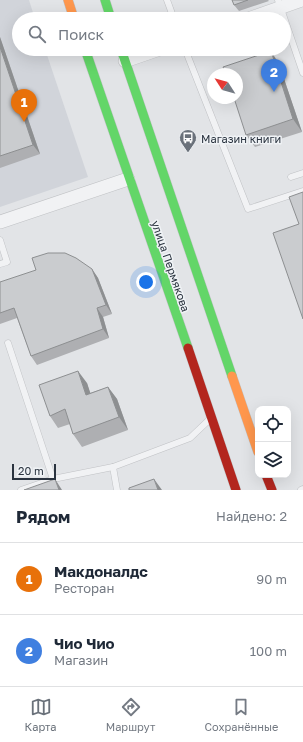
<!DOCTYPE html>
<html lang="ru">
<meta charset="utf-8">
<style>
:root{--surface:#fff;--page:#f6f6f7;--text:#1f2937;--muted:#747a83;--line:#e0e1e3;--accent:#6a717a}
body{margin:0;font-family:"Golos Text",sans-serif;background:var(--page);color:var(--text)}
.controls{position:absolute;right:12px;bottom:12px;display:grid;overflow:hidden;border-radius:8px;box-shadow:0 4px 16px #0002}
.controls button{width:36px;height:36px;display:grid;place-items:center;padding:0;border:0;border-bottom:1px solid var(--line);background:var(--surface);color:var(--text);font:20px sans-serif}
.compass{position:absolute;left:207px;top:68px;width:36px;height:36px;border-radius:50%;background:var(--surface);box-shadow:0 4px 16px #0002;rotate:306deg}
.scale{position:absolute;left:12px;bottom:10px;width:44px;box-sizing:border-box;padding-left:4px;border:2px solid #2a333f;border-top:0;font-size:11px;line-height:14px;white-space:nowrap;color:#2a333f;-webkit-text-stroke:3px #f0f3f6;paint-order:stroke}
.you{position:absolute;left:146px;top:282px;width:14px;height:14px;margin:-10px;border:3px solid #fff;border-radius:50%;background:#1a73e8;box-shadow:0 0 0 6px #1a73e833}
.badge{display:grid;place-items:center;width:26px;height:26px;border-radius:50%;background:var(--accent);color:#fff;font-size:13px;font-weight:700}
.pin{position:absolute;translate:-50% -33px;filter:drop-shadow(0 1px 2px #0008)}
.pin::after{content:'';position:absolute;top:21px;width:14px;height:12px;background:inherit;clip-path:polygon(0 0,100% 0,50% 100%)}
.list{margin:0;padding:0;list-style:none}
h2{display:flex;justify-content:space-between;align-items:center;height:52px;margin:0;padding:0 16px;font-size:17px}
h2 small{font-size:13px;font-weight:400;color:var(--muted)}
.list li{display:grid;grid-template-columns:26px 1fr auto;gap:12px;align-items:center;box-sizing:border-box;height:72px;padding:0 16px;border-top:1px solid var(--line)}
.list b{display:block;font-size:15px;white-space:nowrap}
.list p{margin:0;font-size:13px;white-space:nowrap;color:var(--muted)}
.list em{font-size:13px;font-style:normal;color:var(--muted)}
.icon{flex:none;width:22px;height:22px;fill:none;stroke:currentColor;stroke-width:2;stroke-linecap:round;stroke-linejoin:round}
.map{position:relative;flex:none;width:303px;height:490px;overflow:hidden}
.search{position:absolute;background:var(--surface);box-shadow:0 4px 16px #0002;left:12px;right:12px;top:12px;height:44px;display:flex;align-items:center;gap:10px;box-sizing:border-box;padding:0 14px;border-radius:22px;color:var(--muted);font-size:15px}
.sheet{height:196px;background:var(--surface)}
nav{display:flex;justify-content:space-around;align-items:center;box-sizing:border-box;height:56px;border-top:1px solid var(--line);background:var(--surface);font-size:11px;color:var(--muted)}
nav a{display:grid;justify-items:center;gap:2px}
nav .on{color:var(--accent)}
.map>svg:first-child{display:block}
.built{fill:#d1d4da}
.lines{fill:none;stroke-linecap:round;stroke-linejoin:round}
.lane-casing{stroke:#c0c2c5;stroke-width:7}
.street-casing{stroke:#c0c2c5;stroke-width:14}
.fast-casing{stroke:#c0c2c5;stroke-width:10}
.slow-casing{stroke:#c0c2c5;stroke-width:10}
.jam-casing{stroke:#c0c2c5;stroke-width:10}
.lane{stroke:#f1f2f4;stroke-width:6}
.street{stroke:#f1f2f4;stroke-width:13}
.fast{stroke:#63d668;stroke-width:9}
.slow{stroke:#ff974d;stroke-width:9}
.jam{stroke:#b3261e;stroke-width:9}
.wall{fill:#aeafb2}
.shaded-wall{fill:#8d8f91}
.building{fill:#cacccf;stroke:#8d8f91}
.labels{text-anchor:middle;dominant-baseline:central;stroke-width:3;stroke-linejoin:round;paint-order:stroke}
.poi-label{font-size:11px;fill:#2a333f;stroke:#f0f3f6;text-anchor:start}
.street-label{font-size:11px;fill:#2a333f;stroke:#f0f3f6}
</style>
<div class="map">
<svg width="303" height="490" viewBox="0 0 303 490">
<rect width="100%" height="100%" fill="#e2e4e7"/>
<polygon class="built" points="0,0 29,0 35,19 19,19 19,49 45,49 88,177 0,207"/>
<g class="lines">
<defs>
<g id="lane">
<polyline points="167,0 174,19"/>
<polyline points="278,0 303,73"/>
<polyline points="185,49 248,209 303,191"/>
<polyline points="291,177 303,173"/>
<polyline points="0,240 7,262 0,264"/>
<polyline points="8,343 53,479"/>
<polyline points="113,467 117,490"/>
<polyline points="21,490 53,479 113,467 190,438 210,419"/>
<polyline points="301,490 303,489"/>
</g>
<g id="street">
<polyline points="248,19 302,0"/>
<polyline points="125,61 160,49"/>
<polyline points="0,222 128,179"/>
</g>
<g id="fast">
<polyline points="105,0 111,19"/>
<polyline points="85,49 188,348"/>
<polyline points="121,49 232,376"/>
</g>
<g id="slow">
<polyline points="68,0 74,19"/>
<polyline points="232,376 258,452"/>
</g>
<g id="jam">
<polyline points="188,348 236,490"/>
<polyline points="266,475 272,490"/>
</g>
</defs>
<use href="#lane" class="lane-casing"/>
<use href="#street" class="street-casing"/>
<use href="#fast" class="fast-casing"/>
<use href="#slow" class="slow-casing"/>
<use href="#jam" class="jam-casing"/>
<use href="#lane" class="lane"/>
<use href="#street" class="street"/>
<use href="#fast" class="fast"/>
<use href="#slow" class="slow"/>
<use href="#jam" class="jam"/>
</g>
<g class="wall">
<polygon points="232,0 268,0 269,1 239,11 234,5"/>
<polygon points="0,37 40,154 0,168"/>
<polygon points="279,64 302,132 255,147 246,135"/>
<polygon points="92,269 98,278 112,314 103,317 109,338 37,365 31,356 17,318 0,324 0,282"/>
<polygon points="87,383 90,393 108,387 117,399 128,430 82,447 73,434 70,424 58,428 50,416"/>
</g>
<g class="shaded-wall">
<polygon points="0,37 40,154 33,145 0,47"/>
<polygon points="271,51 279,64 302,132 293,119"/>
<polygon points="92,269 98,278 112,314 106,305"/>
<polygon points="97,308 103,317 109,338 103,329"/>
<polygon points="78,371 87,383 95,407 86,395"/>
<polygon points="108,387 117,399 128,430 119,417"/>
<polygon points="55,479 62,490 59,490"/>
<polygon points="154,479 162,490 158,490"/>
</g>
<g class="building">
<polygon points="232,0 248,0 234,5"/>
<polygon points="0,47 33,145 0,156"/>
<polygon points="271,51 293,119 246,135 234,98 237,98 237,74 226,74 223,67"/>
<polygon points="303,192 303,319 273,233 299,224 289,197"/>
<polygon points="48,253 65,253 76,258 92,269 106,305 97,308 103,329 31,356 14,308 0,313 0,282 36,270 32,258"/>
<polygon points="78,371 86,395 108,387 119,417 73,434 65,409 50,416 39,385"/>
<polygon points="55,479 59,490 24,490"/>
<polygon points="154,479 158,490 129,490 129,488"/>
</g>
<defs>
<symbol id="bus-pin" viewBox="-11 -11 22 30"><path d="M0 17L-7.5 6A9.5 9.5 0 1 1 7.5 6Z" fill="#6a717a" stroke="#f0f3f6"/><path d="M-5-6H5V4H4V6H2V4H-2V6H-4V4H-5ZM-3.5-4V0h7V-4ZM-3.5 1.2v1.5H-2V1.2ZM2 1.2v1.5H3.5V1.2Z" fill="#fff"/></symbol>
</defs>
<g fill-rule="evenodd">
<use href="#bus-pin" x="178" y="128" width="20" height="27"/>
</g>
<g class="labels">
<g class="poi-label">
<text x="201" y="138">Магазин книги</text>
</g>
<g class="street-label">
<text transform="translate(171 266) rotate(71)">улица Пермякова</text>
</g>
</g>
</svg>
<div class="controls">
<button><svg class="icon" aria-label="locate" viewBox="0 0 24 24"><circle cx="12" cy="12" r="6"/><path d="M12 2v4M12 18v4M2 12h4M18 12h4"/></svg></button>
<button><svg class="icon" aria-label="layers" viewBox="0 0 24 24"><path d="M12 4l9 5-9 5-9-5zM3 14l9 5 9-5"/></svg></button>
</div>
<svg class="compass" viewBox="-18 -18 36 36"><path d="M0-13l5 13h-10z" fill="#e53935"/><path d="M0 13l5-13h-10z" fill="#747a83"/></svg>
<div class="scale">20 m</div>
<div class="you"></div>
<div class="pin badge" style="left:24px;top:122px;background:#e8710a">1</div>
<div class="pin badge" style="left:274px;top:92px;background:#3f7fe0">2</div>
<div class="search"><svg class="icon" aria-label="search" viewBox="0 0 24 24"><circle cx="10" cy="10" r="6"/><path d="M15 15l6 6"/></svg>Поиск</div>
</div>
<section class="sheet">
<h2>Рядом<small>Найдено: 2</small></h2>
<ul class="list">
<li><span class="badge" style="background:#e8710a">1</span><div><b>Макдоналдс</b><p>Ресторан</p></div><em>90 m</em></li>
<li><span class="badge" style="background:#3f7fe0">2</span><div><b>Чио Чио</b><p>Магазин</p></div><em>100 m</em></li>
</ul>
</section>
<nav>
<a class="on"><svg class="icon" aria-label="map" viewBox="0 0 24 24"><path d="M3 6l6-2 6 2 6-2v14l-6 2-6-2-6 2zM9 4v14M15 6v14"/></svg>Карта</a>
<a><svg class="icon" aria-label="directions" viewBox="0 0 24 24"><path d="M12 3l9 9-9 9-9-9zM9 14v-3h6M13 9l2 2-2 2"/></svg>Маршрут</a>
<a><svg class="icon" aria-label="saved" viewBox="0 0 24 24"><path d="M7 4h10v16l-5-4-5 4z"/></svg>Сохранённые</a>
</nav>
